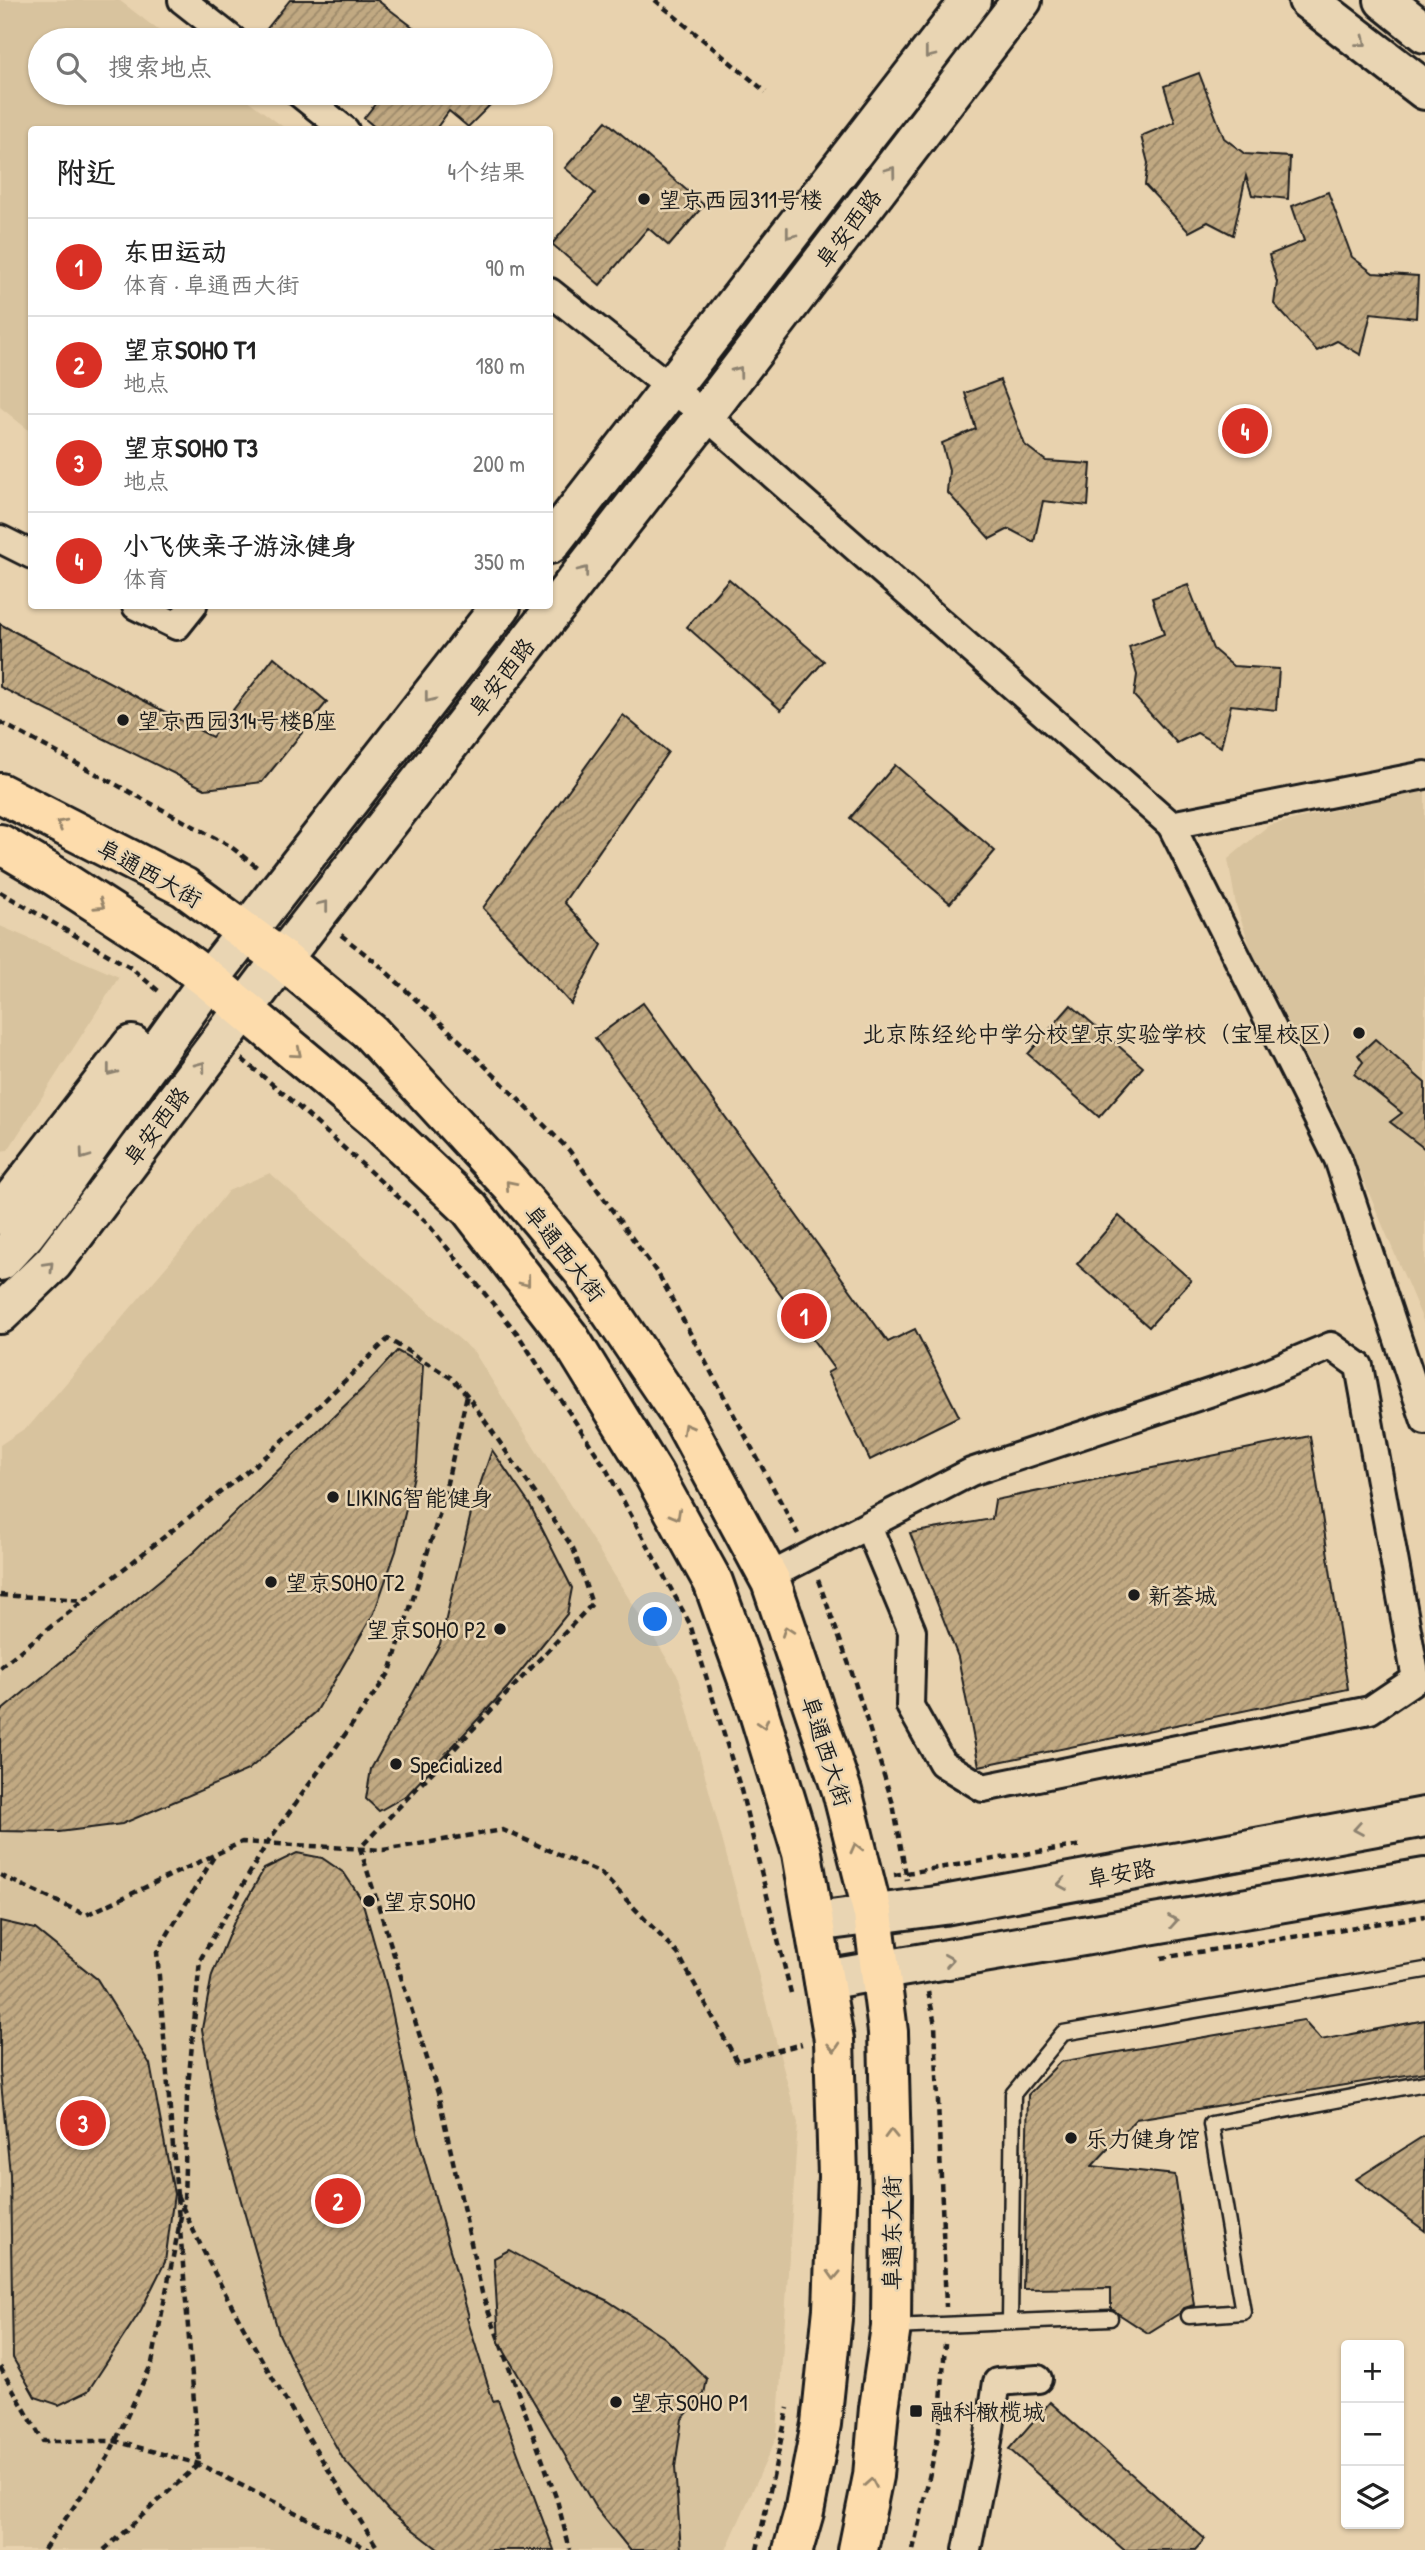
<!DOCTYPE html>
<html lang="zh">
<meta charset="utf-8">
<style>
:root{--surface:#fff;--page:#f6f6f6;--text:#222;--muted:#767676;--line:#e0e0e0;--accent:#d93025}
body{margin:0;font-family:"Patrick Hand","LXGW WenKai TC",sans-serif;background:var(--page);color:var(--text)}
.controls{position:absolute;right:21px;bottom:21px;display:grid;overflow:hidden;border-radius:7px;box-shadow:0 2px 5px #0004}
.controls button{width:63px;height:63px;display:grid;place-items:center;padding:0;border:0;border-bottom:2px solid var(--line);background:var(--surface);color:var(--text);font:35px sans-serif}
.you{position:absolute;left:656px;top:1620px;width:24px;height:24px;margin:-18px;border:5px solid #fff;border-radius:50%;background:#1a73e8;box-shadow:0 0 0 10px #1a73e833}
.badge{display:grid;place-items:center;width:46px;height:46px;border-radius:50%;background:var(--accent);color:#fff;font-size:23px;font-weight:700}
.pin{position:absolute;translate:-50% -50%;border:4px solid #fff;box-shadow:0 2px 7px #0006}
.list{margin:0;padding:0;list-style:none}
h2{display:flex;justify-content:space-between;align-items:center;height:91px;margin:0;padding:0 28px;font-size:30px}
h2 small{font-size:23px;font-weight:400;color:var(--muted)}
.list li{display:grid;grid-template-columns:46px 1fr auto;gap:21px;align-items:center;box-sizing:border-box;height:98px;padding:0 28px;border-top:2px solid var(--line)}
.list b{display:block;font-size:26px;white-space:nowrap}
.list p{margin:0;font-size:23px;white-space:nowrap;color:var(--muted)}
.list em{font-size:23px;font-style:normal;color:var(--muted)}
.icon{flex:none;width:38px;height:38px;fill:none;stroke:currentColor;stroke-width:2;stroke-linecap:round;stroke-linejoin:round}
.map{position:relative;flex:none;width:1425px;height:2550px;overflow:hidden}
.search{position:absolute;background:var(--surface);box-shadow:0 2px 5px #0004;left:28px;top:28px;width:525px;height:77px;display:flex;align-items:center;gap:18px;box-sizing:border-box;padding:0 24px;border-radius:38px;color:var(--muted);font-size:26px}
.panel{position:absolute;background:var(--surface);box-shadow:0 2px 5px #0004;left:28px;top:126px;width:525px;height:483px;border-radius:7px}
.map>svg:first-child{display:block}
.built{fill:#d8c39e}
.building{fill:url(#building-hatch);stroke:#1c1c1c;stroke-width:2}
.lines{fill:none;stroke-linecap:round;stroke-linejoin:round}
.lane-casing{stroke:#1c1c1c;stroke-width:19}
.street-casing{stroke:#1c1c1c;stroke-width:32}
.secondary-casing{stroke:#1c1c1c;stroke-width:44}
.primary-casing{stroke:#1c1c1c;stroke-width:44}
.path{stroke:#1c1c1c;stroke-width:4.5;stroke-dasharray:7 5;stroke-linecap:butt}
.lane{stroke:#e9d5b3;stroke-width:14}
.street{stroke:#e9d5b3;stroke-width:26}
.secondary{stroke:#e9d5b3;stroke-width:38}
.primary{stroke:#fddcac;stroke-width:38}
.path-bridge{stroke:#1c1c1c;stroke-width:4.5;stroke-dasharray:7 5;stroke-linecap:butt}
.oneway{stroke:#8d826f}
.oneway2{stroke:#98866b}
.poi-dot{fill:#1c1c1c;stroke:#e9d5b3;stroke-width:2.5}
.labels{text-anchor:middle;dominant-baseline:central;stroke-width:5;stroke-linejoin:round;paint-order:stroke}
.poi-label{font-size:23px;fill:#1c1c1c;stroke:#e9d5b3;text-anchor:start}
.street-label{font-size:23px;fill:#1c1c1c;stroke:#e9d5b3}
</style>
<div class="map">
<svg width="1425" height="2550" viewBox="0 0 1425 2550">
<defs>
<pattern id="building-hatch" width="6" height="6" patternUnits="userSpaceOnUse" patternTransform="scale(1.75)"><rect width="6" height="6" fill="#c1a982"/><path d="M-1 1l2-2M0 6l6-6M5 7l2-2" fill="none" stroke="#9c896a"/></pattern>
</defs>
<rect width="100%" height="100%" fill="#e8d2ae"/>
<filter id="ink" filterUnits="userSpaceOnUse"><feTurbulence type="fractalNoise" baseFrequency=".0143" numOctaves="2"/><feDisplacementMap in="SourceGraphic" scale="14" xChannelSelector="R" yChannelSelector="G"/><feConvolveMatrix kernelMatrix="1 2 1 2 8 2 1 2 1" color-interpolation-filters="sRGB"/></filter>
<g filter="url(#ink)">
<g class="built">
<polygon points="0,0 119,0 171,40 40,40 40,93 238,93 286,129 32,130 31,432 0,407"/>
<polygon points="1425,790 1425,1325 1337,1118 1251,949 1236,905 1228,859 1269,825"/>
<polygon points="0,926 119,977 8,1150 0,1151"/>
<polygon points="270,1173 474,1352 679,1678 798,2123 777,2436 726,2550 0,2550 0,1445 30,1425 190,1239 228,1191"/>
</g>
<g class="building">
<polygon points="290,0 377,0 430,40 258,40"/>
<polygon points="1199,73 1224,138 1245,154 1290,157 1288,199 1252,195 1246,176 1233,235 1208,222 1189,232 1145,185 1148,163 1141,136 1175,122 1164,86"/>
<polygon points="384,93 502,93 468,127 449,111 435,130 378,130 364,118"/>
<polygon points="606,121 704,205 669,246 648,228 600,285 552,244 595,193 565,168"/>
<polygon points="1328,192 1352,257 1373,273 1418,276 1416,318 1371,313 1361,355 1337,341 1317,351 1274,304 1277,282 1269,255 1304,241 1292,206"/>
<polygon points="1000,380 1025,445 1046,461 1091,464 1088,506 1043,501 1034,542 1009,529 990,539 947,492 949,470 942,443 976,429 965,393"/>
<polygon points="729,579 824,661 781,710 687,627"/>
<polygon points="1188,585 1213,649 1233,666 1279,669 1276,710 1231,705 1221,747 1197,733 1177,743 1134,696 1137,675 1129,647 1164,634 1152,598"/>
<polygon points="0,624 212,737 274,657 327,702 262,782 205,789 0,687"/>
<polygon points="623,715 668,752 564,902 602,945 571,1004 483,908"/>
<polygon points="895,765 995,851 950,903 850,818"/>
<polygon points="643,1003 888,1342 915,1329 959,1416 870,1460 827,1373 834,1369 595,1038"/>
<polygon points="1071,1005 1143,1067 1099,1117 1028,1054"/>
<polygon points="1375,1039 1425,1083 1425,1149 1390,1122 1402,1113 1354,1074 1363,1062 1358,1055"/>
<polygon points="1119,1216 1191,1280 1149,1327 1077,1264"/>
<polygon points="397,1351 423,1365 417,1463 396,1551 374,1613 316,1712 248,1770 122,1824 59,1832 0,1831 0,1712 195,1551 364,1387"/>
<polygon points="1310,1436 1348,1689 979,1766 958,1657 910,1533 992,1519 995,1500"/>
<polygon points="492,1450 530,1505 572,1588 567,1614 508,1687 407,1795 379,1811 366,1799 371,1769 440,1644 473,1505"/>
<polygon points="297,1853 322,1858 344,1873 362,1900 388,1991 418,2137 469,2317 467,2318 493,2401 498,2400 554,2550 439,2550 389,2511 343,2459 308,2396 279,2334 216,2113 202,2029 212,1975 234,1922 264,1869"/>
<polygon points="0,1921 35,1929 97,1979 150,2064 174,2194 165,2262 141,2310 88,2391 59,2405 35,2397 13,2358 10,2174 0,2072"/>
<polygon points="1303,2020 1321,2040 1425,2020 1425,2072 1136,2119 1092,2166 1175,2175 1194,2305 1184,2308 1180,2313 1148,2333 1111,2309 1111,2288 1023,2289 1028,2095 1060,2062"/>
<polygon points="1425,2135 1425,2231 1356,2179"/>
<polygon points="509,2250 561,2279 608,2301 665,2338 707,2379 704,2394 682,2419 675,2467 681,2550 630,2550 595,2507 499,2342 494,2258"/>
<polygon points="1050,2402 1205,2539 1195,2550 1124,2550 1009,2449"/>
</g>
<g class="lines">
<defs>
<g id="lane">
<polyline points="1189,2316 1243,2312 1211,2124 1425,2083"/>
<polyline points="1010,2321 1013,2094 1063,2033 1425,1970"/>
<polyline points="892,2327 1110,2318"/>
</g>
<g id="street">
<polyline points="182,0 233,40"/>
<polyline points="299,93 345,130"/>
<polyline points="550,292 705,415 1171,825 1425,775"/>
<polyline points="0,539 32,555"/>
<polyline points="136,606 177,626 193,606"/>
<polyline points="1171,825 1338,1159 1425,1421"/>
<polyline points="768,1577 971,1472 1257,1377 1331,1346 1359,1366 1416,1679 1370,1710 983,1788 942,1763 910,1706 912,1631 868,1526"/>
<polyline points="967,2550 986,2454 997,2382 1038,2379"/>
</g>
<g id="secondary">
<polyline points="1308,0 1425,90"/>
<polyline points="1384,0 1425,33"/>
<polyline points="550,544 971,0"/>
<polyline points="0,1215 132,1045"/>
<polyline points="0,1261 26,1233 49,1203 209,980 501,606"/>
<polyline points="0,1314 53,1263 282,959 705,415 1022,0"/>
<polyline points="815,1922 944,1905 1425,1817"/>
<polyline points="824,1980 1425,1878"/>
</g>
<g id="primary">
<polyline points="0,793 184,887 282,959 370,1032 511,1185 583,1271 683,1419 771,1582 842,1791 873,1914 888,2032 892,2196 891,2327 879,2408 873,2476 858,2550"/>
<polyline points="0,844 53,875 165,947 209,980 374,1118 470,1209 569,1337 654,1475 713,1582 755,1700 802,1853 834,2040 838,2177 833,2309 821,2424 804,2512 793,2550"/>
</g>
</defs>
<use href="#lane" class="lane-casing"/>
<use href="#street" class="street-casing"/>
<use href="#secondary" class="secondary-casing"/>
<use href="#primary" class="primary-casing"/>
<g class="path">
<polyline points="655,0 766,92"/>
<polyline points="0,722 230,846 258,868"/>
<polyline points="0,892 131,968 162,994"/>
<polyline points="341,935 378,964 462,1043 569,1150 660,1277 798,1534"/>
<polyline points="242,1059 284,1094 426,1222 517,1333 605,1467 690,1624 741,1790 791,1993"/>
<polyline points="818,1580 851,1670 893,1804 907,1880"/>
<polyline points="0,1595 83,1600"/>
<polyline points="0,1667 270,1453 388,1339 453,1379 467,1395 573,1548 592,1604 360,1848 438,2093 482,2293 557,2500 570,2550"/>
<polyline points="0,1875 86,1915 242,1842 383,1850 503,1830 601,1873 678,1954 737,2061 802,2044"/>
<polyline points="894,1875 1082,1845"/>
<polyline points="1161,1958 1425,1916"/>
<polyline points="928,1992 935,2024 946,2307"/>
<path d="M177,2195C233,2320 306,2435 379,2550"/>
<polyline points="177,2196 157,1952 215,1855"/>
<polyline points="0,2367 43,2441 115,2441 199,2464 370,2550"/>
<polyline points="44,2550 108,2457 152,2363 184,2201 187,2097 200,1960 267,1843 390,1672 441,1509 467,1395"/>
<polyline points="104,2550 199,2464 182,2252"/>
<polyline points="757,2550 788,2408"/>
<polyline points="913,2550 939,2432 945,2344"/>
</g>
<use href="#lane" class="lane"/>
<use href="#street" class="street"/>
<use href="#secondary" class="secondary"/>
<use href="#primary" class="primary"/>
<polyline class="path-bridge" points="177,2197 182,2252"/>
</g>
<defs><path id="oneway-chevron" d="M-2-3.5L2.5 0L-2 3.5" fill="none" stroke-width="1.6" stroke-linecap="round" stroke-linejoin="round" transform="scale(1.75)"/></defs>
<g class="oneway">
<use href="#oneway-chevron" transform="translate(1362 42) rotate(38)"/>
<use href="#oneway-chevron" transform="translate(929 54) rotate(128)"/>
<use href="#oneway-chevron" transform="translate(891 171) rotate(-53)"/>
<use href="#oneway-chevron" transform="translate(790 234) rotate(128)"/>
<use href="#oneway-chevron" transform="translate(738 371) rotate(-53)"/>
<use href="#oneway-chevron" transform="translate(584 571) rotate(-52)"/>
<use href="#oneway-chevron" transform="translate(429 698) rotate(128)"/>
<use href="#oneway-chevron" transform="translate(324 905) rotate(-52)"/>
<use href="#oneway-chevron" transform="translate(201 1066) rotate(-53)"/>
<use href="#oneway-chevron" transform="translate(111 1071) rotate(128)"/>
<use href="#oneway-chevron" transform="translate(84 1155) rotate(126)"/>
<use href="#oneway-chevron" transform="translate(49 1266) rotate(-46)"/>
<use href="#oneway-chevron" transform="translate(1358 1829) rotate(170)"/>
<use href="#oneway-chevron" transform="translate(1062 1884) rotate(170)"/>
<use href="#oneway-chevron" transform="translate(1173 1921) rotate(-10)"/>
<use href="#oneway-chevron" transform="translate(949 1960) rotate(-10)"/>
</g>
<g class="oneway2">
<use href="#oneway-chevron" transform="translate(61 824) rotate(-153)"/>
<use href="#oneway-chevron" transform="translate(100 905) rotate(33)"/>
<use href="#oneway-chevron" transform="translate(297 1053) rotate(40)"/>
<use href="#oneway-chevron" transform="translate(510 1185) rotate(-131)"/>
<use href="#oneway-chevron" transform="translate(526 1282) rotate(52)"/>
<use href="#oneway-chevron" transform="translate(687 1428) rotate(-119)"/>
<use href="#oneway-chevron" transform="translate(676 1515) rotate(61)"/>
<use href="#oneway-chevron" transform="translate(787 1631) rotate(-109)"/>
<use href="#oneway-chevron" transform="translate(763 1724) rotate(73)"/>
<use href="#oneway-chevron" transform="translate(856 1848) rotate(-104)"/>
<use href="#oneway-chevron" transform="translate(834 2047) rotate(86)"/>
<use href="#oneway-chevron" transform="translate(891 2134) rotate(-91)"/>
<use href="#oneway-chevron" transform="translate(834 2275) rotate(92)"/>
<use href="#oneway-chevron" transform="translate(871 2483) rotate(-80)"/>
</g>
</g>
<g class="poi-dot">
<circle cx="644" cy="199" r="7"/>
<circle cx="123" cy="720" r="7"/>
<circle cx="1359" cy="1033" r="7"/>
<circle cx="333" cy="1497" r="7"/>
<circle cx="271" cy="1582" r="7"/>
<circle cx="1134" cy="1595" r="7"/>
<circle cx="500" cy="1629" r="7"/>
<circle cx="396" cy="1764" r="7"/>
<circle cx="369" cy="1901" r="7"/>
<circle cx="1071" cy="2138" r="7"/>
<circle cx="616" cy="2402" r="7"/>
<rect x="909" y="2404" width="14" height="14" rx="3.5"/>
</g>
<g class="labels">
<g class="poi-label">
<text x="658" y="199">望京西园311号楼</text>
<text x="137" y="720">望京西园314号楼B座</text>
<text x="1345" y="1033" text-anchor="end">北京陈经纶中学分校望京实验学校（宝星校区）</text>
<text x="347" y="1497">LIKING智能健身</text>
<text x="285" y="1582">望京SOHO T2</text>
<text x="1148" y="1595">新荟城</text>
<text x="486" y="1629" text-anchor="end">望京SOHO P2</text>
<text x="410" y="1764">Specialized</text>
<text x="383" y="1901">望京SOHO</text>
<text x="1085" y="2138">乐力健身馆</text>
<text x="630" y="2402">望京SOHO P1</text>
<text x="930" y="2411">融科橄榄城</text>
</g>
<g class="street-label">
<text transform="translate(848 228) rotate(-53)">阜安西路</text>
<text transform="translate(501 677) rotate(-52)">阜安西路</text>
<text transform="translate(150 873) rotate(29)">阜通西大街</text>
<text transform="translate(156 1126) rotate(-53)">阜安西路</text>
<text transform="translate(565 1253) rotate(52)">阜通西大街</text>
<text transform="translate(827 1751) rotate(72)">阜通西大街</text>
<text transform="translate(1121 1873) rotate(-10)">阜安路</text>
<text transform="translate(891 2233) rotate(-90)">阜通东大街</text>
</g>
</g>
</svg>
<div class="controls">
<button>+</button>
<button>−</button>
<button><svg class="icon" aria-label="layers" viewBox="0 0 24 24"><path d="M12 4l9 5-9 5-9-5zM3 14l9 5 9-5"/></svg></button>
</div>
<div class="you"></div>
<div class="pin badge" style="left:804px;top:1316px">1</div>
<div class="pin badge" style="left:338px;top:2201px">2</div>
<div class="pin badge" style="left:83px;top:2123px">3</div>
<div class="pin badge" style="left:1245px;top:431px">4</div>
<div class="search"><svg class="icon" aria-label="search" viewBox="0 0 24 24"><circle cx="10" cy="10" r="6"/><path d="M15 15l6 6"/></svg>搜索地点</div>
<section class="panel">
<h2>附近<small>4个结果</small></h2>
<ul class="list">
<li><span class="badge">1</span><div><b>东田运动</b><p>体育 · 阜通西大街</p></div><em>90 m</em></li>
<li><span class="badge">2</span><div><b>望京SOHO T1</b><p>地点</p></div><em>180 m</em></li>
<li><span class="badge">3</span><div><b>望京SOHO T3</b><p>地点</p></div><em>200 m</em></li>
<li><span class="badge">4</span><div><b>小飞侠亲子游泳健身</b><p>体育</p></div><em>350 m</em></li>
</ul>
</section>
</div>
